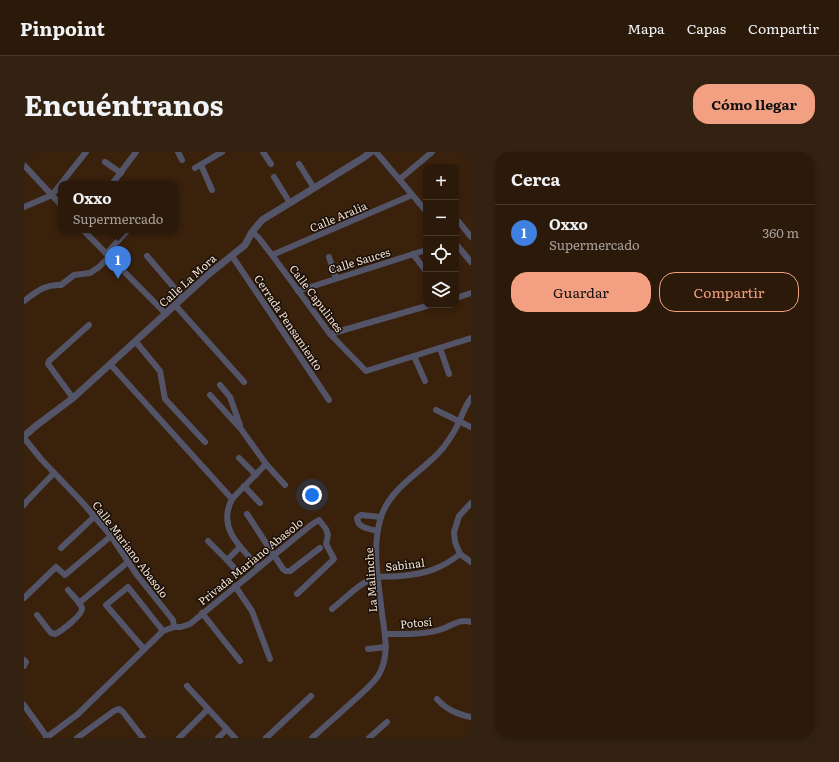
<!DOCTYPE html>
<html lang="es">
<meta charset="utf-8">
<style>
:root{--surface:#2b1909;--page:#332212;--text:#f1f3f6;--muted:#a6a09c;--line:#47382a;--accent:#f2a081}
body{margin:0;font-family:Literata,serif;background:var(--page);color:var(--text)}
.controls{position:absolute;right:12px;top:12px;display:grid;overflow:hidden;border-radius:8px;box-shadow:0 2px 6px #0003}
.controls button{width:36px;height:36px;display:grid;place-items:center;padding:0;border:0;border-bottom:1px solid var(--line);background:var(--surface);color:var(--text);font:20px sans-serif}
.you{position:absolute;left:288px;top:343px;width:14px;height:14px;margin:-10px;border:3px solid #fff;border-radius:50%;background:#1a73e8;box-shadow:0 0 0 6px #1a73e833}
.badge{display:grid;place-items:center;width:26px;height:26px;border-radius:50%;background:var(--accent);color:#fff;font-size:13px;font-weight:700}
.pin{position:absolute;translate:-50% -33px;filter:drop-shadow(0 1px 2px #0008)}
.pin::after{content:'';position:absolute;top:21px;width:14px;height:12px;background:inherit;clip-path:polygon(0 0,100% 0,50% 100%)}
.popup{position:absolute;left:34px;top:29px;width:120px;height:52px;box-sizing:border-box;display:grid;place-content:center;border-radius:8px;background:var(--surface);filter:drop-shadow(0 1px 3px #0005);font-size:13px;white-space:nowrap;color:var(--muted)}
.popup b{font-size:15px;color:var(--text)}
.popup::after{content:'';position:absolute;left:50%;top:100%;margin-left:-8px;border:8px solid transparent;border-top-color:var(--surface)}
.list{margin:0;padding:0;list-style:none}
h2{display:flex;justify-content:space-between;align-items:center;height:52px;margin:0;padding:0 16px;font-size:17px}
h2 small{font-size:13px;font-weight:400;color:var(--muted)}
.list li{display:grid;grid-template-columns:26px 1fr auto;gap:12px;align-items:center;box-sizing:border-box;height:56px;padding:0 16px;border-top:1px solid var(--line)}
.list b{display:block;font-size:15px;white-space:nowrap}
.list p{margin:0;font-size:13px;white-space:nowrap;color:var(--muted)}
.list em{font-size:13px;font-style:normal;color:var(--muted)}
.actions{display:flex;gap:8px;padding:12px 16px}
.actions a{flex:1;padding:9px 0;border:1px solid var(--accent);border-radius:16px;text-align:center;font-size:14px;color:var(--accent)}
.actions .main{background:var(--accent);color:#111}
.icon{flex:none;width:22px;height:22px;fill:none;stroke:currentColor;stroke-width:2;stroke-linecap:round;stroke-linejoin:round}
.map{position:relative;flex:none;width:447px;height:586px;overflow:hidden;border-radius:16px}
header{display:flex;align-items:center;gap:24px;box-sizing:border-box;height:56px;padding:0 20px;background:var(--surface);border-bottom:1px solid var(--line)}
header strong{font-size:19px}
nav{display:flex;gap:22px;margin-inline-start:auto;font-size:14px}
.intro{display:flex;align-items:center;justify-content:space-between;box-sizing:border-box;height:96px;padding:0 24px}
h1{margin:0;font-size:28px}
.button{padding:10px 18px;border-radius:16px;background:var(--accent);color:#111;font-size:14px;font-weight:700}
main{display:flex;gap:24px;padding:0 24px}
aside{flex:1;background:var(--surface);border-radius:16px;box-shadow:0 2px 6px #0003}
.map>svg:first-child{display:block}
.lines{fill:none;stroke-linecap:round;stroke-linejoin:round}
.minor{stroke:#535468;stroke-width:6}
.tertiary{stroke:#535468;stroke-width:7}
.labels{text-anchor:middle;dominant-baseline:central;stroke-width:3;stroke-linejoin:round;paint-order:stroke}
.street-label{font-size:11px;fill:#f1e1d4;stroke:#180e06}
</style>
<header>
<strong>Pinpoint</strong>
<nav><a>Mapa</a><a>Capas</a><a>Compartir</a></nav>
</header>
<div class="intro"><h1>Encuéntranos</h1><a class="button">Cómo llegar</a></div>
<main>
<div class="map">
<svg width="447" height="586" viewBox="0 0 447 586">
<rect width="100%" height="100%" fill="#39210c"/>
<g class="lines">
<g class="minor">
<polyline points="154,0 158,8"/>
<polyline points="239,0 247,12"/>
<polyline points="352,0 402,59"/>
<polyline points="81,10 97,21"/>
<polyline points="275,12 290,36"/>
<polyline points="0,13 37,53"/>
<polyline points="177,13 188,38"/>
<polyline points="171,16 198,0"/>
<polyline points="250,25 266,51"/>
<polyline points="376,27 408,0"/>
<polyline points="88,32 112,0"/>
<polyline points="0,55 28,43 62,0"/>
<polyline points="435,70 447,85"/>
<polyline points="59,78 142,162"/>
<polyline points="228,80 234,85 248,103 306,182 342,219 447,186"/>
<polyline points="432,92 447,110"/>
<polyline points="82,102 104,78"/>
<polyline points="389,102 402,119"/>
<polyline points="248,103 388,43"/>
<polyline points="123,104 159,146"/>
<polyline points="208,104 305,248"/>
<polyline points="305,105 312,126"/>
<polyline points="274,139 402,98"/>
<polyline points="432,146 447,141"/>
<path d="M0,149C12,140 21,132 37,133L50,123L66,121L75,115L85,105"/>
<polyline points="151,153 220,230"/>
<polyline points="306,182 406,153"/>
<polyline points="112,190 136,219 141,247 181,290"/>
<polyline points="416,196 425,222"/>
<polyline points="390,204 401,229"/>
<path d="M86,212L208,347C193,376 216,395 235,415"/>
<polyline points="196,233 206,245 216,273"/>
<polyline points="186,243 217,277 242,312 261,333"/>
<polyline points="49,246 24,212 25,209 65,173"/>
<polyline points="412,258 447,275"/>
<polyline points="0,286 17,307 58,350 87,384 113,423 149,468 150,475 139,479 54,562 22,586"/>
<polyline points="215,306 232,323"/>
<polyline points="220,334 236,351"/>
<polyline points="208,347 242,312"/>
<polyline points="447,351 435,364 430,380 431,390 436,402 447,410"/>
<polyline points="0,353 3,349 30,321"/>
<polyline points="223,362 259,417 262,419 266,419 296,396"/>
<path d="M354,379C346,377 333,376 333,366L337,363L357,365"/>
<polyline points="184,389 203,408 216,395"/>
<polyline points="37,396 70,365"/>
<polyline points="203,408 213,419"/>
<polyline points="211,434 228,459 246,507"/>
<polyline points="0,446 32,415 41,423 87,384"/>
<polyline points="55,451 104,410"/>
<path d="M308,457C321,447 338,428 354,425C361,424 369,425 376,424C401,422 417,417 436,402"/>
<polyline points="178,461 216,509"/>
<path d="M13,463L27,481L31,482C36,480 59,463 58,456C56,450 48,443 44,438"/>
<polyline points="150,475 157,475 166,472 287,373 295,368 302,377 304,383 302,392 310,407 273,442"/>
<path d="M361,482C378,482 402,483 418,477C427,474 436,466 447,470"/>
<polyline points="120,497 82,453 104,435 139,479"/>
<polyline points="344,497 362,495"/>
<polyline points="0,508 2,510 0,514"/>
<polyline points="163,534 211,586"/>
<path d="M413,547C423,558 433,562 447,565"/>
<polyline points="0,553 23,585"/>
<polyline points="53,586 90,559 95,557 99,560 119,586"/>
<polyline points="155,586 184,557"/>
<polyline points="194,586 203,577"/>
<polyline points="242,586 287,544"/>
<path d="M288,586C301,574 315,562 328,550C337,542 347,534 354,524C366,505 361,482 358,462C355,431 347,396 357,365C367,334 399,320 419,296C425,288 431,279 435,270C439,261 441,254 447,246"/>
<polyline points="345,586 363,570"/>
</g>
<polyline class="tertiary" points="0,284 13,273 49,246 185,122 221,93 228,80 238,68 339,6 347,0"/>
</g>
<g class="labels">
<g class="street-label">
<text transform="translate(314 64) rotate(-23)">Calle Aralia</text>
<text transform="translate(335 108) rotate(-17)">Calle Sauces</text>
<text transform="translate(163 128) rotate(-42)">Calle La Mora</text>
<text transform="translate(293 146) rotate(53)">Calle Capulines</text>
<text transform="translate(265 170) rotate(56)">Cerrada Pensamiento</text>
<text transform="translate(107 397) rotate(53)">Calle Mariano Abasolo</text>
<text transform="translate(226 409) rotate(-39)">Privada Mariano Abasolo</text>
<text transform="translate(381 412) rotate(-7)">Sabinal</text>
<text transform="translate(346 428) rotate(-94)">La Malinche</text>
<text transform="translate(392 470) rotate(-5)">Potosí</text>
</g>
</g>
</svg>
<div class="controls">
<button>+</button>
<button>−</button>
<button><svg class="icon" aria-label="locate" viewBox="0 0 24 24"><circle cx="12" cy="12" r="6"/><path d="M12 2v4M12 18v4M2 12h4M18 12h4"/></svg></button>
<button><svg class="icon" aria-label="layers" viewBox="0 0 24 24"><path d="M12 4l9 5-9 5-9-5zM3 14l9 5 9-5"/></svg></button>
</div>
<div class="you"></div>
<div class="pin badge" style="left:94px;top:127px;background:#3f7fe0">1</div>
<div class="popup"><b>Oxxo</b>Supermercado</div>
</div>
<aside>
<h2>Cerca<small></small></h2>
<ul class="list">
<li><span class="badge" style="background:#3f7fe0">1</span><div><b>Oxxo</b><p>Supermercado</p></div><em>360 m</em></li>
</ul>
<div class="actions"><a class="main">Guardar</a><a>Compartir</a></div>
</aside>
</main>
